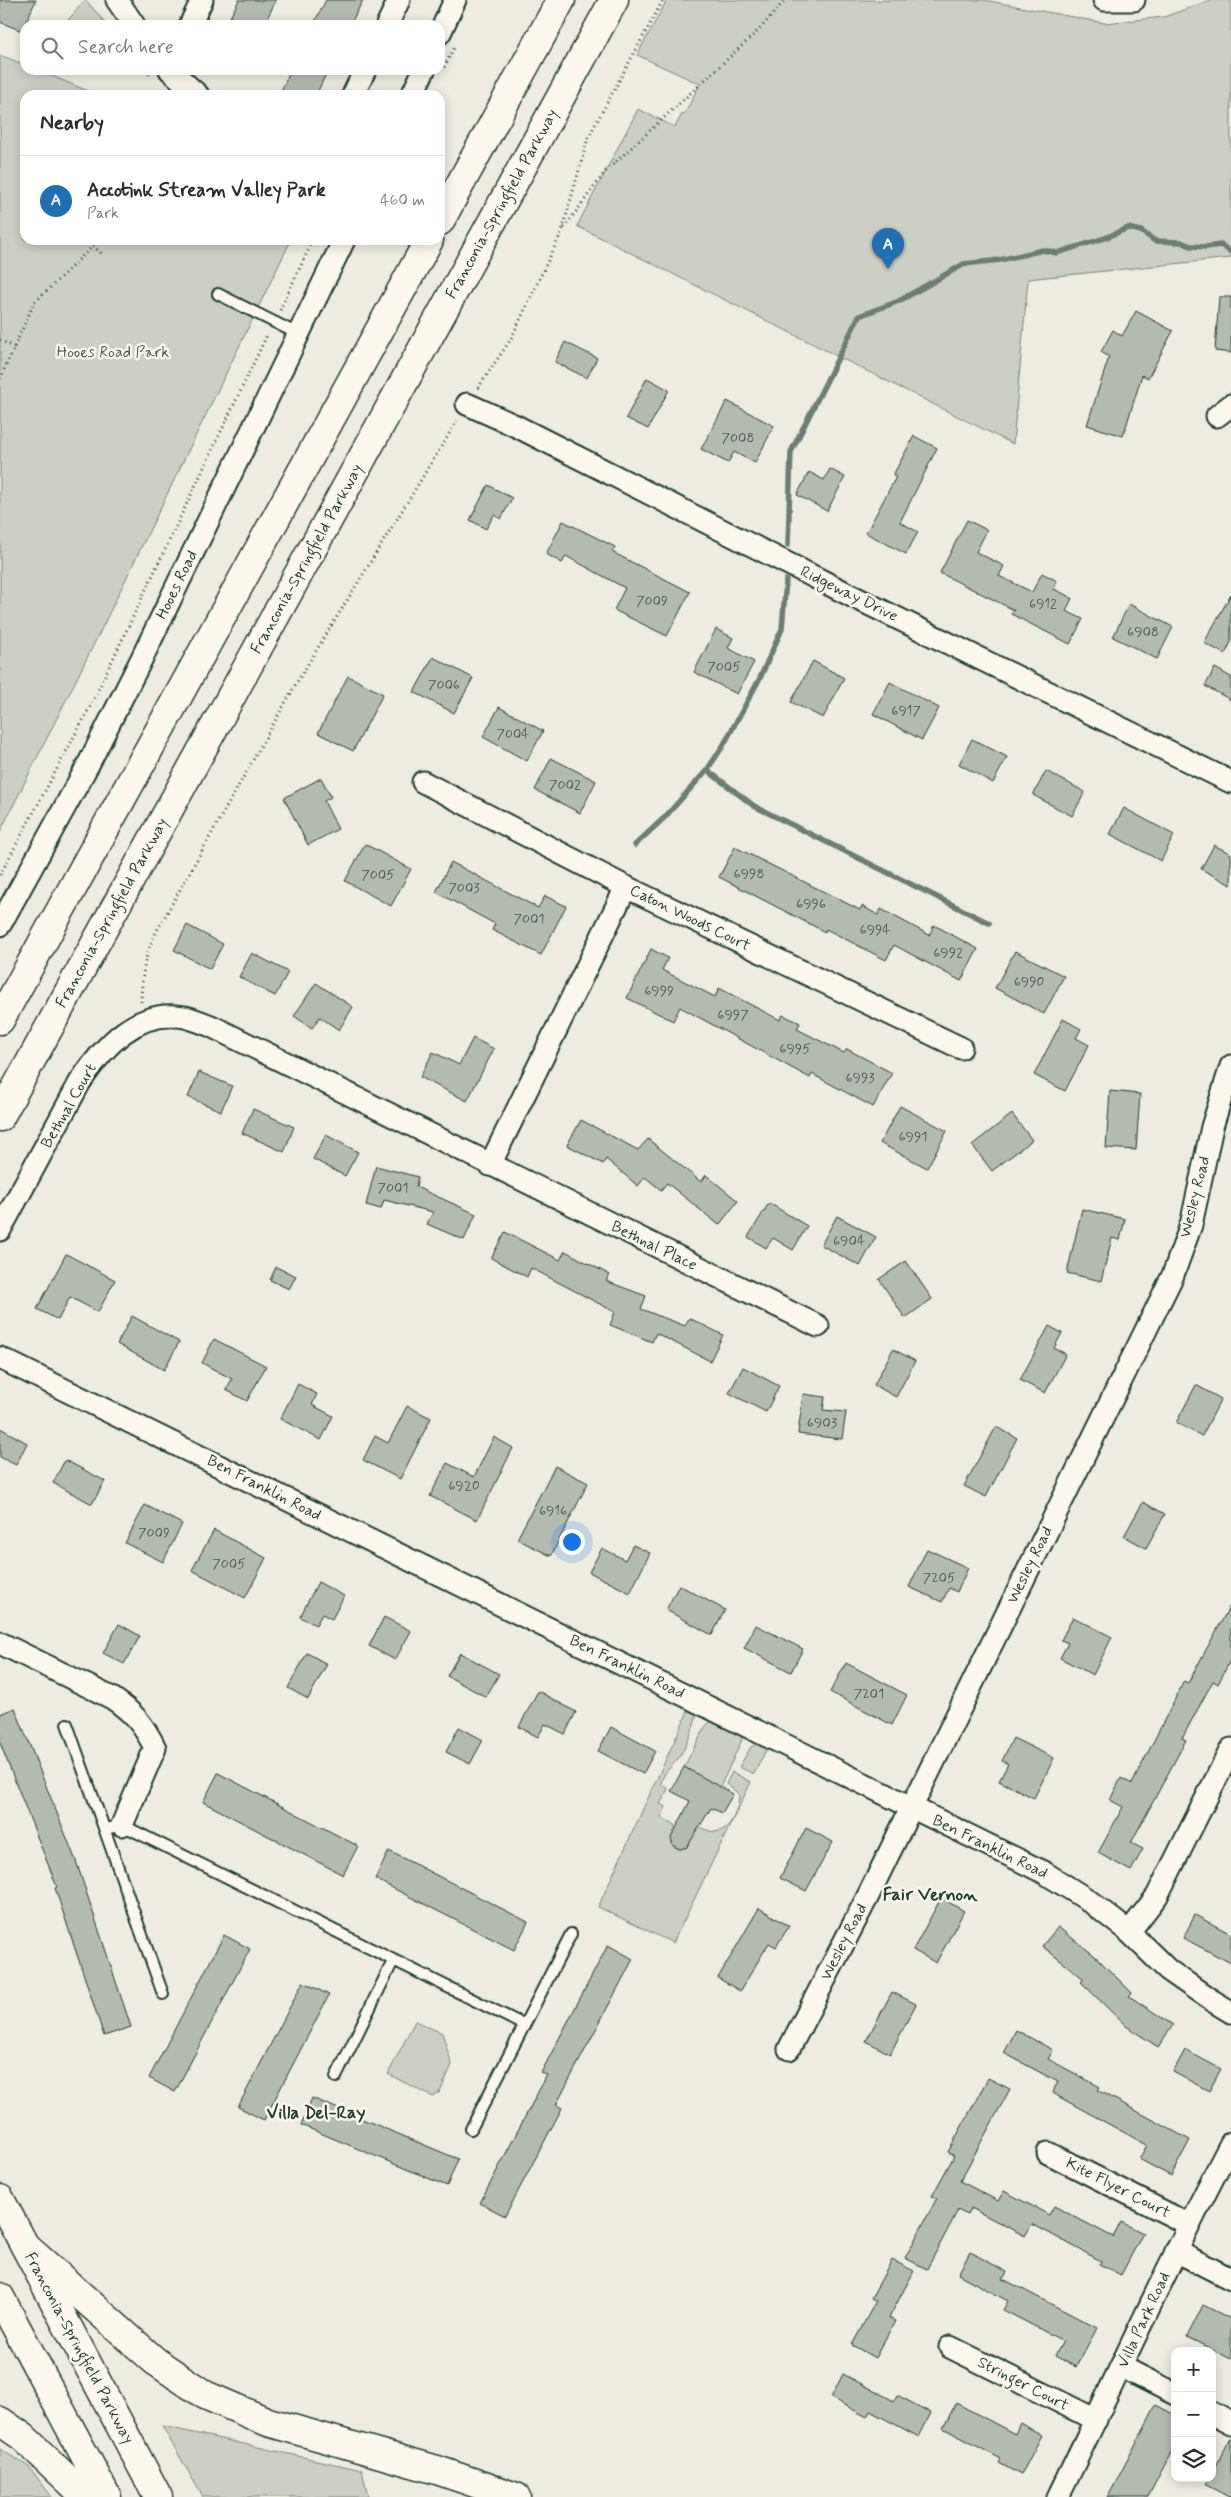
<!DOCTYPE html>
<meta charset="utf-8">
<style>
:root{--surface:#fff;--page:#f2f2f3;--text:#2b2b33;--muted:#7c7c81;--line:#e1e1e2;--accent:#1f6fb2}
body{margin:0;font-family:Mynerve,sans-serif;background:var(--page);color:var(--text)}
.controls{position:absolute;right:15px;bottom:15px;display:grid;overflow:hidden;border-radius:10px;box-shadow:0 2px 12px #0003}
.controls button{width:45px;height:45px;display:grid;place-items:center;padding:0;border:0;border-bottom:1px solid var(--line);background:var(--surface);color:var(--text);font:25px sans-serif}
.you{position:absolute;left:571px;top:1541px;width:18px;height:18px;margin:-12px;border:4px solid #fff;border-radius:50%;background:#1a73e8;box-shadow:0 0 0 8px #1a73e833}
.badge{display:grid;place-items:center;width:32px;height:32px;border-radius:50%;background:var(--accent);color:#fff;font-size:16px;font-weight:700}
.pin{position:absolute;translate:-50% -41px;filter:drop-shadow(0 1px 2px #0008)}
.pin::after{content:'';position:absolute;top:26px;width:18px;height:15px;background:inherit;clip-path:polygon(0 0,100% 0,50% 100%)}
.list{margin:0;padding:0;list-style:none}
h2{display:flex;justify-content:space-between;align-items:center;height:65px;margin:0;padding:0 20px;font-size:21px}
h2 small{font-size:16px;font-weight:400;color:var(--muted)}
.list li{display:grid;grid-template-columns:32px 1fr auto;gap:15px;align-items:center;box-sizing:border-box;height:90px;padding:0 20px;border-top:1px solid var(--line)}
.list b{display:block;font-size:19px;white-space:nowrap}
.list p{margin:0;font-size:16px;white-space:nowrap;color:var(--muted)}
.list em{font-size:16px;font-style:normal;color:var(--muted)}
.icon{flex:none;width:28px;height:28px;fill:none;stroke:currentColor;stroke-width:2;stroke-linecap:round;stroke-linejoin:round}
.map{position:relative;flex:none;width:1231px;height:2497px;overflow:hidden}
.search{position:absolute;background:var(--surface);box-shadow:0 2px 12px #0003;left:20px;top:20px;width:425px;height:55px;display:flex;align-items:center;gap:12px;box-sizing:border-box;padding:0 18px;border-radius:15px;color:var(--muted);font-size:19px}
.panel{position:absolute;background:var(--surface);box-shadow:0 2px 12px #0003;left:20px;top:90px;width:425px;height:155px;border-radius:15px}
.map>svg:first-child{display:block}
.green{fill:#cbcfc4;stroke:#75867c}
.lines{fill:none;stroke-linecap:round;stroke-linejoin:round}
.stream{stroke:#6c7d74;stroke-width:5.5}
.building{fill:#b4bbb0;stroke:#1f3d34}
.service-casing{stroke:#1f3d34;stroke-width:14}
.minor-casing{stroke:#1f3d34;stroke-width:25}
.primary-casing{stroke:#1f3d34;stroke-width:31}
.path{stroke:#1f3d34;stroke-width:3;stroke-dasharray:1 4;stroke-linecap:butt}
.service{stroke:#fbf7ec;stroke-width:10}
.minor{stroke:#fbf7ec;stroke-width:21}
.primary{stroke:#fbf7ec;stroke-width:28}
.labels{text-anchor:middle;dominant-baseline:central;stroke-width:5;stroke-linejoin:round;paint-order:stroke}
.number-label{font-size:14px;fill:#445c53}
.street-label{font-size:16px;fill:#1f3d34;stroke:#fbf7ec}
.park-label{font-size:16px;fill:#415a51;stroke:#fbf7ec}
.neighbourhood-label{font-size:18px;font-weight:bold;fill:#1f3d34;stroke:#fbf7ec}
</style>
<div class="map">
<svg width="1231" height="2497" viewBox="0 0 1231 2497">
<rect width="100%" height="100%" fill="#eeece1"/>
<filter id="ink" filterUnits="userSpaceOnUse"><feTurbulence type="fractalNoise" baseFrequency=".02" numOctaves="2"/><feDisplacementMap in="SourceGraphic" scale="10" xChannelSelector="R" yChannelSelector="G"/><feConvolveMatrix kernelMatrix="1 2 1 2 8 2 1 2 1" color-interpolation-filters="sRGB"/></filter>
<g filter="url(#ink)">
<g class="green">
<polygon points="85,0 86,0 107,25 64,25"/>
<polygon points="667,0 984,0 1104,23 1164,17 1211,0 1231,0 1231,258 1028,279 1013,444 577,226 638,109 675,127 682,114 684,115 700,84 637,55"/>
<polygon points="0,55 25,65 25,70 37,70 98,95 25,95 25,240 291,240 100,632 0,832"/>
<path d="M689,1709L697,1714C695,1725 684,1753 676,1761C669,1769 663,1773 661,1784L668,1789L660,1804L666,1807L661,1817L674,1824L676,1831L673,1846L680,1849L687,1847L691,1840L693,1823C700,1827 711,1834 719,1831C733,1827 739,1806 739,1794L726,1784L732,1772L751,1782L673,1943L598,1907Z"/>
<polygon points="711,1721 741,1735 742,1740 720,1787 684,1767 705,1727"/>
<polygon points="757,1744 767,1748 754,1774 739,1767 751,1747"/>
<polygon points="415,2021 442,2033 452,2065 440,2092 433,2097 388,2074"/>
<polygon points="162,2426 362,2470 368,2497 203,2497"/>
<polygon points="0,2449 29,2467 52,2497 0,2497"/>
</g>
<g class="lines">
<g class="stream">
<polyline points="788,545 791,452 859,316 899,301 964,264 1000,260 1043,250 1057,253 1105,238 1128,228 1141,231 1155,241 1181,242 1191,246 1206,247 1221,245 1231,252"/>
<polyline points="707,770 754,806 989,923"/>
<polyline points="635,845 665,817 707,770 723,746 760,678 782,629 786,580"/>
</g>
</g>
<g class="building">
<polygon points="0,0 36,0 22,31 0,22"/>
<polygon points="239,0 276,0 264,25 226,25"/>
<polygon points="326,0 363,0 350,25 313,25"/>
<polygon points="291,70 328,70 316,95 279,95"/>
<polygon points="1219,297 1231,297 1231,353 1215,351"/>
<polygon points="1136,311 1173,331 1148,378 1142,375 1123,436 1087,425 1109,357 1101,352 1113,330 1122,336"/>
<polygon points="565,342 597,358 587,378 555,362"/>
<polygon points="647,378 669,390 648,429 626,418"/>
<polygon points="727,401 774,426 755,463 734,452 728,463 701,449"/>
<polygon points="914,436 937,448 900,522 918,532 906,554 866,533 896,477 893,475"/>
<polygon points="830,469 845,477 827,511 797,495 809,472 824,480"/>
<polygon points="488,485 512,498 501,519 494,515 486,529 470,520"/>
<polygon points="967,520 987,530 976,552 1004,566 999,576 1032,592 1042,573 1057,581 1054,589 1072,598 1066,611 1083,619 1070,644 1011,614 1014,610 940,573"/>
<polygon points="563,521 615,547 612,552 690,592 667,636 614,610 625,588 566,556 562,563 546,554"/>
<polygon points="1231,594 1231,642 1225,654 1204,643"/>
<polygon points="1129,604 1173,627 1157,659 1113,637"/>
<polygon points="716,629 733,638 728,648 754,662 737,694 694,672"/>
<polygon points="433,657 473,678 454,713 414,692"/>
<polygon points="813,661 844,678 823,718 791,702"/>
<polygon points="1215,668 1231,677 1231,700 1205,686"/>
<polygon points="348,676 383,694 353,751 318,733"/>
<polygon points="890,682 939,708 922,740 873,714"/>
<polygon points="499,707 543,731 527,761 483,737"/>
<polygon points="972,739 1007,757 993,783 959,764"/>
<polygon points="551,758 596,781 580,813 535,790"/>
<polygon points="1046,771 1085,792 1072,816 1033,795"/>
<polygon points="321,778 331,797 324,801 338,829 308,845 284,798"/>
<polygon points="1124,808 1174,835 1161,861 1110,834"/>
<polygon points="365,844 411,869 391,906 345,881"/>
<polygon points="1214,845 1231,854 1231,885 1201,869"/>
<polygon points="735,847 860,910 862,906 878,915 881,909 929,935 934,925 978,949 961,981 894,945 886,960 826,929 825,932 719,877"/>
<polygon points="451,862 538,908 545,896 566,906 541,955 492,930 495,924 436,892"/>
<polygon points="187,925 223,944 210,969 174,950"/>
<polygon points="651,949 668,958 662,970 715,997 719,988 780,1020 783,1015 800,1023 797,1029 844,1053 847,1049 892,1073 873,1107 812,1074 810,1078 680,1007 673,1021 627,998"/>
<polygon points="1015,951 1064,976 1044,1014 995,988"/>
<polygon points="252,953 288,972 275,996 239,977"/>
<polygon points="316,983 353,1007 339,1030 320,1017 312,1028 294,1016"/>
<polygon points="1063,1019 1081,1029 1076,1038 1089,1045 1065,1091 1034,1075"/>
<polygon points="473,1038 494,1049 467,1101 420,1077 433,1052 459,1065"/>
<polygon points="199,1072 232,1086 221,1111 188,1097"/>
<polygon points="1110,1091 1140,1094 1136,1150 1106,1148"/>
<polygon points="900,1106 947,1131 927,1168 880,1143"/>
<polygon points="253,1109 294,1127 284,1152 242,1133"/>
<polygon points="1012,1114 1032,1140 992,1171 972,1145"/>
<polygon points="581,1120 638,1150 648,1139 701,1182 706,1175 738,1201 719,1225 667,1183 661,1190 645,1177 638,1186 606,1159 603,1164 567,1145"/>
<polygon points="326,1135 358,1152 345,1176 313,1159"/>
<polygon points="376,1166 418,1177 416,1187 476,1214 464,1240 427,1224 433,1212 384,1200 381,1209 366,1205"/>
<polygon points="769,1203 807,1226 793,1250 773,1238 766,1248 748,1237"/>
<polygon points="1082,1209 1125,1219 1120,1240 1112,1238 1101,1281 1067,1273"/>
<polygon points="837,1216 876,1237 860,1266 821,1245"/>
<polygon points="505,1232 560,1260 565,1251 610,1275 606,1281 646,1296 641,1309 685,1326 689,1318 723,1335 710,1361 656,1333 652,1342 610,1325 615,1312 531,1268 527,1277 491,1258"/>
<polygon points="66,1254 115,1280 98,1312 70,1297 58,1320 37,1309"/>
<polygon points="906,1261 932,1299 905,1318 879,1279"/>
<polygon points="276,1267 296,1276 289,1289 270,1280"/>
<polygon points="132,1316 179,1342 164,1370 117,1344"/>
<polygon points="1049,1326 1062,1333 1054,1348 1066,1354 1045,1393 1020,1380"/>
<polygon points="214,1339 266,1366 247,1401 226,1390 232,1379 202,1363"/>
<polygon points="893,1349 915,1361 896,1397 874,1385"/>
<polygon points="743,1367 779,1386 766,1412 729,1393"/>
<polygon points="298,1384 317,1394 312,1405 333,1416 321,1440 280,1419"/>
<polygon points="1196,1385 1221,1399 1202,1436 1176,1423"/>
<polygon points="803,1394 825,1397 823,1410 846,1412 842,1439 798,1434"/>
<polygon points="407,1406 431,1418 400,1479 363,1460 375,1436 388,1443"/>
<polygon points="996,1427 1017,1438 986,1497 964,1486"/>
<polygon points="0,1428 27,1443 16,1465 0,1457"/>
<polygon points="494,1437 513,1448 477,1520 430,1496 447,1463 474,1477"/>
<polygon points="65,1460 105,1481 92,1504 53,1483"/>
<polygon points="555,1466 588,1483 551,1556 517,1539"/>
<polygon points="1143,1502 1165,1514 1146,1548 1124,1536"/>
<polygon points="145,1505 182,1524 163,1562 125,1543"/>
<polygon points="214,1530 266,1558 245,1598 192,1570"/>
<polygon points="633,1545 650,1553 630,1593 589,1572 602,1548 625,1560"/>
<polygon points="927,1549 968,1568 957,1592 949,1588 942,1602 909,1587"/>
<polygon points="318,1582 344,1596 332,1619 322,1614 316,1625 300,1617"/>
<polygon points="679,1585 725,1610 712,1635 666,1610"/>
<polygon points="1231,1604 1231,1659 1218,1684 1213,1681 1182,1738 1186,1740 1131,1843 1143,1849 1131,1871 1098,1853 1123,1807 1110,1800 1121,1778 1132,1784 1184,1681 1188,1683"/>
<polygon points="384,1617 411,1631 395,1660 369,1646"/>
<polygon points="1073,1617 1112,1637 1093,1675 1060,1658 1068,1643 1061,1640"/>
<polygon points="119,1624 140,1636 124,1664 103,1653"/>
<polygon points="756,1625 803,1649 791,1672 744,1648"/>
<polygon points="307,1653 327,1664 308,1699 288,1688"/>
<polygon points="460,1653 499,1674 486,1697 447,1676"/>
<polygon points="846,1663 907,1695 892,1725 830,1692"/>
<polygon points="538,1691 576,1712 565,1734 545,1724 538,1737 519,1727"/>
<polygon points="15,1708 76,1861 131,2027 104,2036 55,1888 57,1887 0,1743 0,1714"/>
<polygon points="459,1727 483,1740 470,1764 446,1752"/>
<polygon points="611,1727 655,1751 643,1774 598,1751"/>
<polygon points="1013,1738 1054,1758 1034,1798 999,1781 1008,1764 1002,1761"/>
<polygon points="684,1767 733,1794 722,1813 711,1808 687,1847 680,1849 673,1846 671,1838 690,1801 671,1791"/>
<polygon points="218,1773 358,1846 343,1875 203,1802"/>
<polygon points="806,1828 833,1842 806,1891 780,1878"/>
<polygon points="389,1851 528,1922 514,1950 375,1879"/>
<polygon points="941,1898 964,1911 936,1963 913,1950"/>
<polygon points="759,1908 789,1926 776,1947 769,1943 740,1991 718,1978"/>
<polygon points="1195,1915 1231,1934 1231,1963 1183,1938"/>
<polygon points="1058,1927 1095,1956 1132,1993 1129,1996 1173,2025 1158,2047 1126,2026 1081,1982 1084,1979 1042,1946"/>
<polygon points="224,1935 250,1949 175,2092 149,2078"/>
<polygon points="608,1945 633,1959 556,2105 562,2108 505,2216 480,2203 547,2075 541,2073"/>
<polygon points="303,1982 329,1995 264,2120 238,2107"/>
<polygon points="892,1992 916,2004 890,2054 866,2041"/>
<polygon points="1016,2030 1053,2050 1048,2059 1100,2087 1098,2090 1190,2140 1171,2176 1139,2159 1147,2145 1052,2093 1058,2082 1004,2053"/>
<polygon points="1185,2050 1221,2069 1209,2091 1173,2072"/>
<polygon points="988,2078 1010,2089 960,2181 998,2201 1004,2191 1049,2215 1054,2206 1113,2237 1121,2222 1143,2233 1121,2275 1099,2264 1101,2261 1032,2224 1025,2236 971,2208 967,2215 958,2210 927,2269 905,2258 937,2198 932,2196 954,2156 948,2152"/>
<polygon points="312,2098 458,2159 447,2186 301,2125"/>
<polygon points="970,2252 1007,2272 1003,2279 1097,2328 1076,2367 1055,2356 1063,2341 1003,2310 1008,2301 958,2274"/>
<polygon points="892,2260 914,2271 889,2318 895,2321 875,2358 852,2345 876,2301 871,2298"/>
<polygon points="1203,2305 1231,2319 1231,2359 1187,2337"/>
<polygon points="843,2374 894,2401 897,2395 931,2413 919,2437 870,2411 867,2417 831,2398"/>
<polygon points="956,2403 1015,2434 1020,2423 1042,2435 1021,2475 999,2463 1001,2459 943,2428"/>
<polygon points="1156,2405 1175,2415 1175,2445 1148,2497 1108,2497"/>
<polygon points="1231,2437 1231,2497 1229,2497 1206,2485 1210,2478 1212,2478 1212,2474"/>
</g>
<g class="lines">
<defs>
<g id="service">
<polyline points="218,294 298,334"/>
<polyline points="67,1724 163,1994"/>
<polyline points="106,1829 122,1825 524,2025"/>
<polyline points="336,2077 393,1961"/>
<polyline points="471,2129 571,1934"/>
</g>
<g id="minor">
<polyline points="117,0 134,25"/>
<polyline points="1104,0 1134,0"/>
<polyline points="190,25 202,0"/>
<polyline points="387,25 399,0"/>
<polyline points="440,33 455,0"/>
<polyline points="170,70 198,95"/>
<polyline points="353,95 365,70"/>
<polyline points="412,95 424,70"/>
<polyline points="467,404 516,426 850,595 1231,782"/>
<polyline points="1217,416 1231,405"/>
<polyline points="423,782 626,887 961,1048"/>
<polyline points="0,925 88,765 142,658 344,240"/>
<polyline points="490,1165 626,887"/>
<path d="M0,1230L80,1082C104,1046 137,1008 185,1017C194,1019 203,1023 211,1026L818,1326"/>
<polyline points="0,1358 1045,1873 1088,1900 1129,1932 1168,1970 1211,2000 1231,2012"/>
<path d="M0,1643L112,1698C133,1712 144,1725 155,1748L122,1825"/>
<polyline points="1129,1932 1157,1896 1231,1749"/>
<polyline points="789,2049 867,1898 1173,1275 1191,1225 1212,1127 1231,1066"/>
<polyline points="1048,2153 1188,2224"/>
<polyline points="1176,2251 1231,2279"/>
<polyline points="950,2347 1096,2420"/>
<polyline points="1122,2367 1175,2394"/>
<polyline points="1212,2413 1231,2423"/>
<path d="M1058,2497C1116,2379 1170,2259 1231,2143"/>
</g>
<g id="primary">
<polyline points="440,221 561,0"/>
<polyline points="0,1020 429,240"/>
<polyline points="0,1117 614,0"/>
<polyline points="0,2199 158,2497"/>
<polyline points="25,2246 155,2361 205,2395 268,2422 437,2470 516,2497"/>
<polyline points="0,2297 107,2497"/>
<polyline points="0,2421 23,2437 86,2497"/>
</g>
</defs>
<use href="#service" class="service-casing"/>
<use href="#minor" class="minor-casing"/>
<use href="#primary" class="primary-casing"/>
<g class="path">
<polyline points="444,67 454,48"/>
<polyline points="146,70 150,76"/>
<polyline points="564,228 605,172 759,30 785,0"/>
<polyline points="280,310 313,240"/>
<polyline points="0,340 14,347"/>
<polyline points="0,379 34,303 93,246 102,254"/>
<polyline points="478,388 511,339 562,231 588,138 663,0"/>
<polyline points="0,875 90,707 268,333"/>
<path d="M141,1002C142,977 144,956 155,934L297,682L457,421"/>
</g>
<use href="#service" class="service"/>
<use href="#minor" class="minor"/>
<use href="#primary" class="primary"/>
</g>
</g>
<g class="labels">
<g class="number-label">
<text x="738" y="438">7008</text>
<text x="652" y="601">7009</text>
<text x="1043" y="604">6912</text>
<text x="1143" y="632">6908</text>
<text x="724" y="667">7005</text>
<text x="444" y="685">7006</text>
<text x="906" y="711">6917</text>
<text x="513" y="734">7004</text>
<text x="565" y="785">7002</text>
<text x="749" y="874">6998</text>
<text x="378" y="875">7005</text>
<text x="464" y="888">7003</text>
<text x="811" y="904">6996</text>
<text x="529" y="919">7001</text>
<text x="875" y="930">6994</text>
<text x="948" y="953">6992</text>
<text x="1029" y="982">6990</text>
<text x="659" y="991">6999</text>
<text x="733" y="1015">6997</text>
<text x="795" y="1049">6995</text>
<text x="860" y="1078">6993</text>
<text x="913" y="1137">6991</text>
<text x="393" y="1188">7001</text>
<text x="849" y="1241">6904</text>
<text x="822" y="1423">6903</text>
<text x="464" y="1486">6920</text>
<text x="553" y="1511">6916</text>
<text x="154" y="1533">7009</text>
<text x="229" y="1564">7005</text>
<text x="939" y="1578">7205</text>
<text x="869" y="1694">7201</text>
</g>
<g class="street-label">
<text transform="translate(502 204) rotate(-61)">Franconia-Springfield Parkway</text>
<text transform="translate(307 559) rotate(-61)">Franconia-Springfield Parkway</text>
<text transform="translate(177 585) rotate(-64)">Hooes Road</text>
<text transform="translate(849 594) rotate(26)">Ridgeway Drive</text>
<text transform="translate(112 913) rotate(-61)">Franconia-Springfield Parkway</text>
<text transform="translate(690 918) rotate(26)">Caton Woods Court</text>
<text transform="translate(69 1106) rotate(-60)">Bethnal Court</text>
<text transform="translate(1195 1197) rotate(-76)">Wesley Road</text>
<text transform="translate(654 1246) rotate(26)">Bethnal Place</text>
<text transform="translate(264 1488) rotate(27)">Ben Franklin Road</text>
<text transform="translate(1030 1565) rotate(-64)">Wesley Road</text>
<text transform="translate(627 1667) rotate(26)">Ben Franklin Road</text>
<text transform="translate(990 1847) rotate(26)">Ben Franklin Road</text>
<text transform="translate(844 1942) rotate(-63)">Wesley Road</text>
<text transform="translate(1118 2188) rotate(27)">Kite Flyer Court</text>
<text transform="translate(1144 2320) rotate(-65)">Villa Park Road</text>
<text transform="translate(79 2348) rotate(62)">Franconia-Springfield Parkway</text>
<text transform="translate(1023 2384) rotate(27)">Stringer Court</text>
</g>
<g class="park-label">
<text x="113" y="352">Hooes Road Park</text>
</g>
<g class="neighbourhood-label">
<text x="930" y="1895">Fair Vernon</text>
<text x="316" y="2113">Villa Del-Ray</text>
</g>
</g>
</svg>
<div class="controls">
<button>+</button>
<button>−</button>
<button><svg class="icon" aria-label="layers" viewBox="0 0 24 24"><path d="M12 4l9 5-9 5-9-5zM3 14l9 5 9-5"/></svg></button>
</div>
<div class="you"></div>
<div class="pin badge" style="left:888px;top:269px">A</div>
<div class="search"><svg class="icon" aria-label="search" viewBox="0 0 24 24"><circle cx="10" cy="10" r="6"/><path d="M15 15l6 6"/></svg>Search here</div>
<section class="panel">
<h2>Nearby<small></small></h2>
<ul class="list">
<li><span class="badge">A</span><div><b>Accotink Stream Valley Park</b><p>Park</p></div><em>460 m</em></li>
</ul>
</section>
</div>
